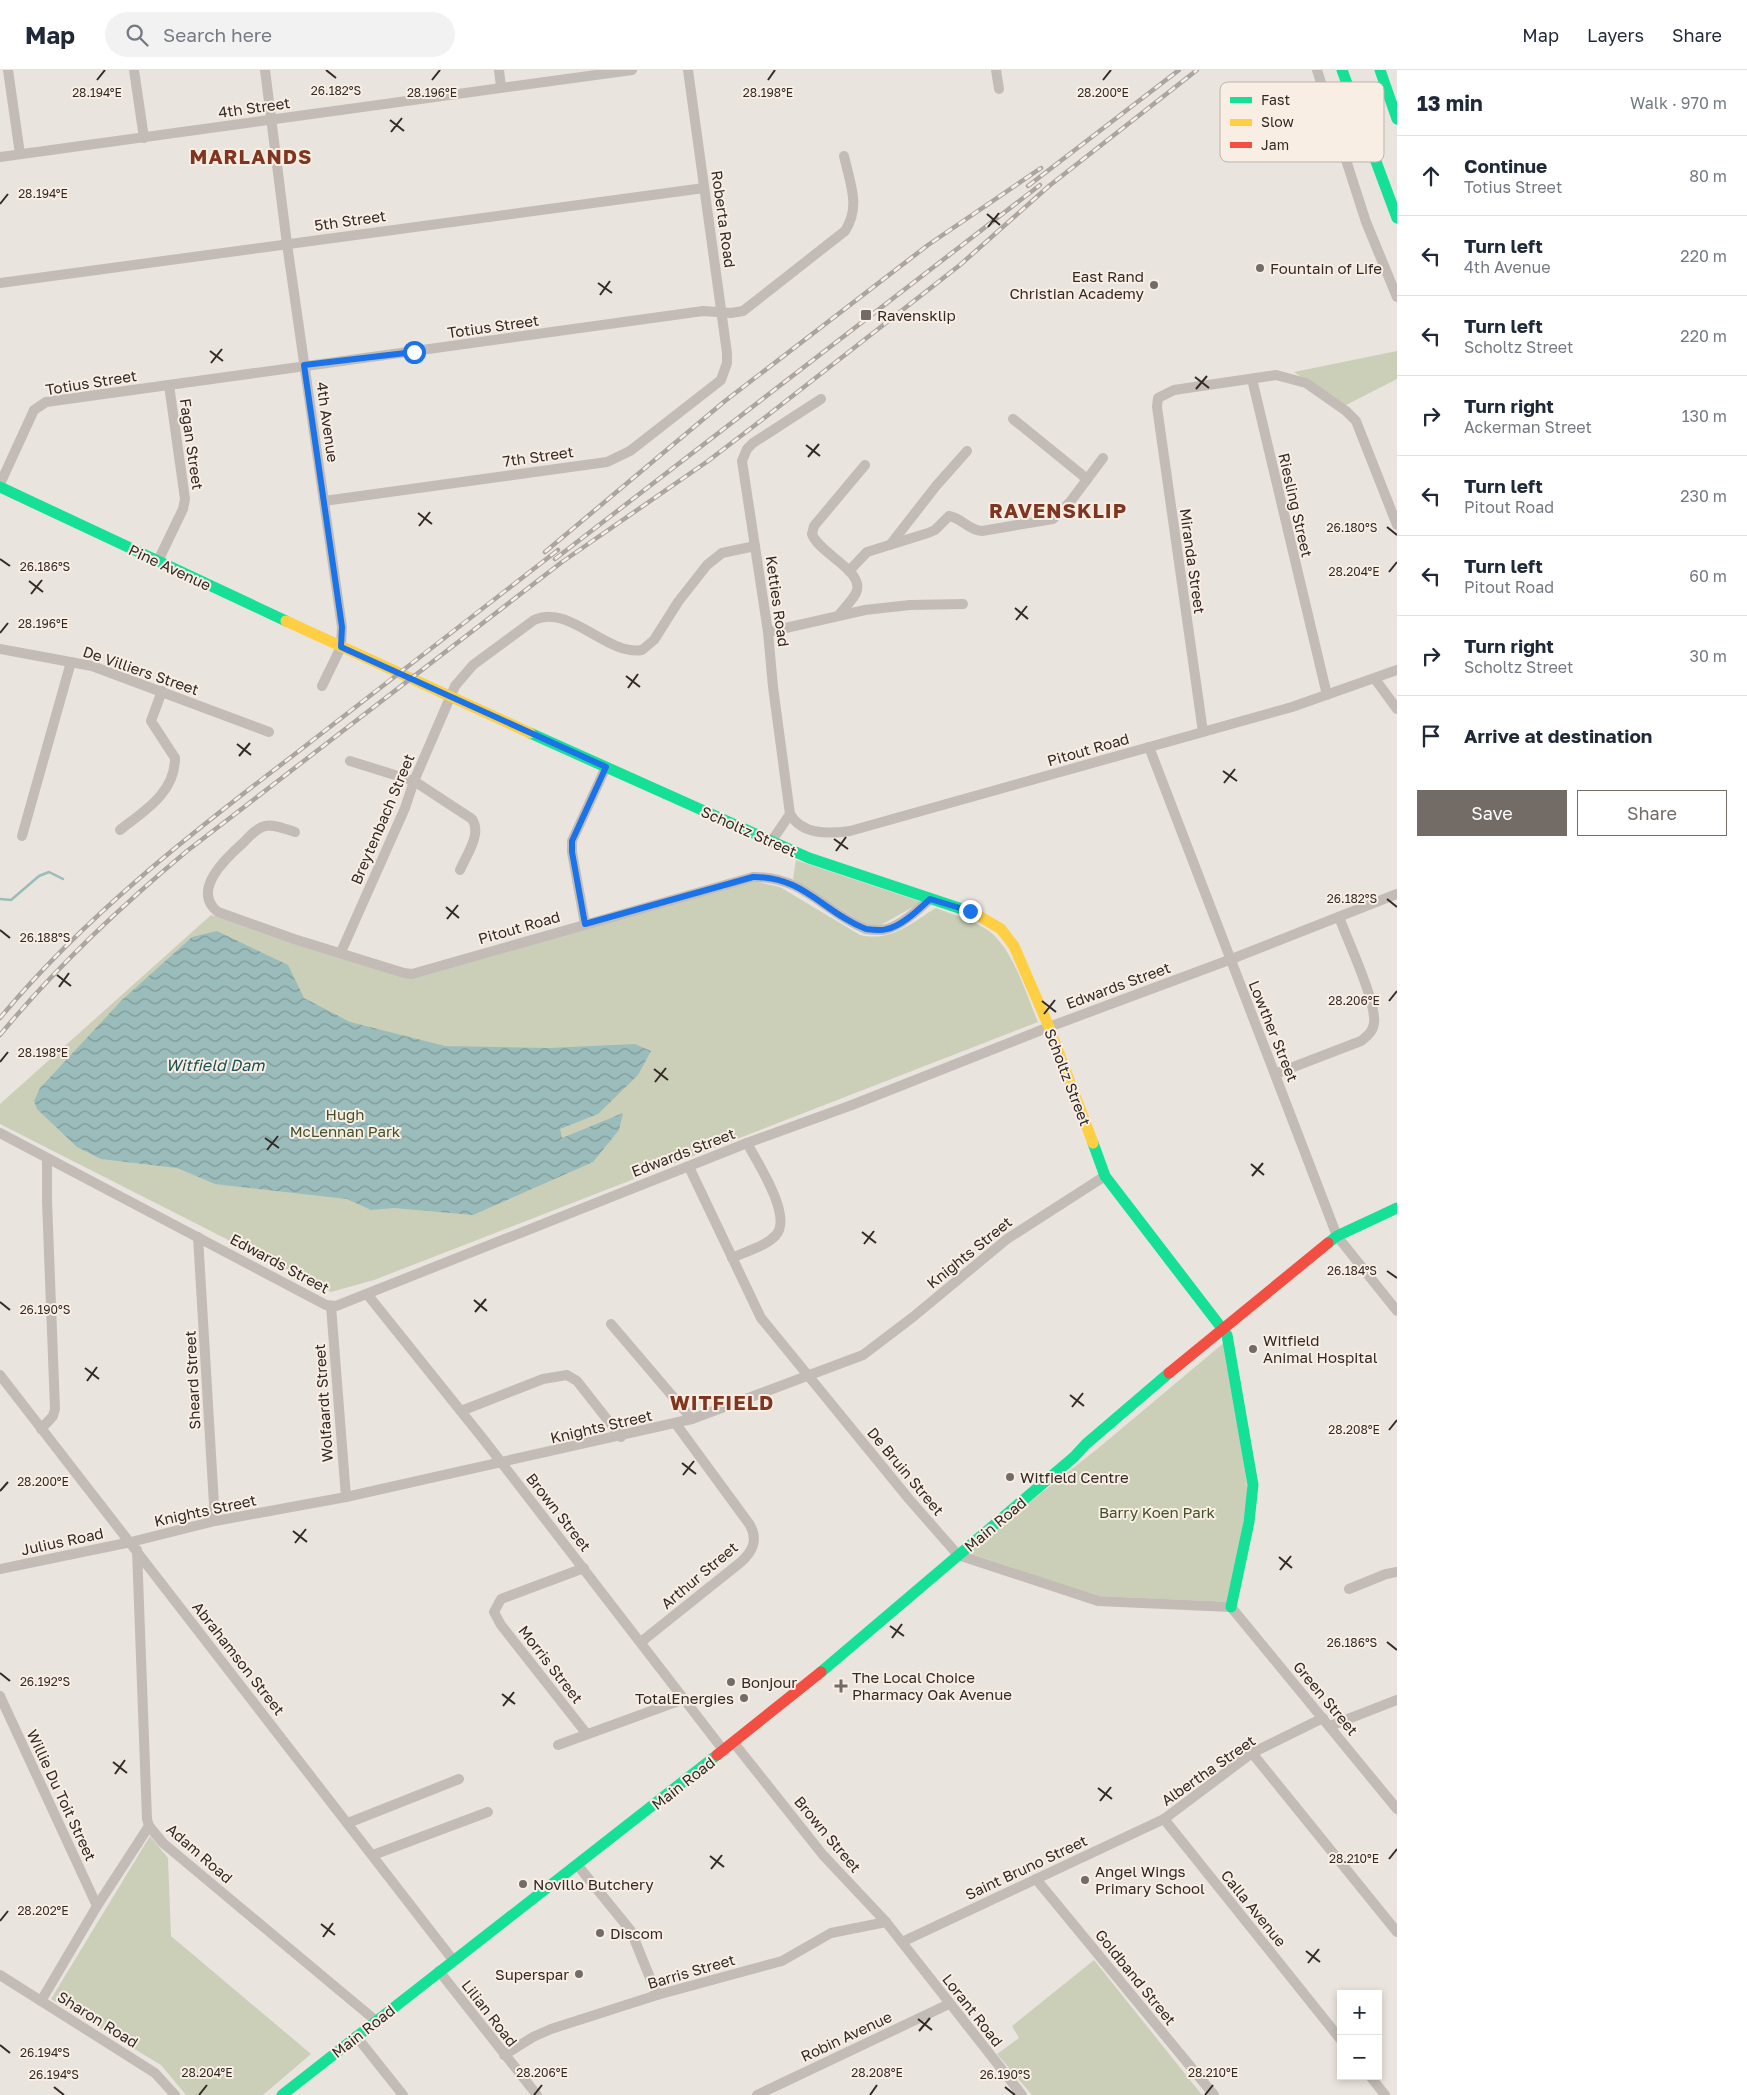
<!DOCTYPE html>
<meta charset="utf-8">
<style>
:root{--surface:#fff;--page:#f2f2f3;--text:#1f2937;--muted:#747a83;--line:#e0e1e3;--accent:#736b66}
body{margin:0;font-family:"Golos Text",sans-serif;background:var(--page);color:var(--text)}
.controls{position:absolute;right:15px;bottom:15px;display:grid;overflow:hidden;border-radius:0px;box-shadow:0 2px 8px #0003}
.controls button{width:45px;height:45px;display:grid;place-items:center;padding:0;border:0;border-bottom:1px solid var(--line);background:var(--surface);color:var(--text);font:25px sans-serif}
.stop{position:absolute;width:15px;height:15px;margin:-11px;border:4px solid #1a73e8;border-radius:50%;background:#fff}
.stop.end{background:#1a73e8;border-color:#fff;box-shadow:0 1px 5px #0008}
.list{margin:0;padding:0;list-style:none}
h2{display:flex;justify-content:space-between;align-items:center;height:65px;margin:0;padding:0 20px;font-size:21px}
h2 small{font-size:16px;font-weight:400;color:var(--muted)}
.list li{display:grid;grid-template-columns:32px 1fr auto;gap:15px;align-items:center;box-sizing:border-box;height:80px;padding:0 20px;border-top:1px solid var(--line)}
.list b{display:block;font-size:19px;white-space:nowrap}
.list p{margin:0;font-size:16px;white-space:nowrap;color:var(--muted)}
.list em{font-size:16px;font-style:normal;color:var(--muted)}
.actions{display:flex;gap:10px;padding:15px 20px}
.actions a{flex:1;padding:11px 0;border:1px solid var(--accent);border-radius:0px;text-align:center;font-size:18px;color:var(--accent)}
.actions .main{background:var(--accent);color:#fff}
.icon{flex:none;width:28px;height:28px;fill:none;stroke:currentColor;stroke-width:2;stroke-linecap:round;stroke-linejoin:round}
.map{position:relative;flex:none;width:1397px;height:2025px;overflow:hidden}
header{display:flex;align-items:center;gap:30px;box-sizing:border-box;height:70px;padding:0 25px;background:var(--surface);border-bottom:1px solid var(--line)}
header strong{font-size:24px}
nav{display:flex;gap:28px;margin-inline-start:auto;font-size:18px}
.search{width:350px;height:45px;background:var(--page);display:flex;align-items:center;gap:12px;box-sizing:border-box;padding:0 18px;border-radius:28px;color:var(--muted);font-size:19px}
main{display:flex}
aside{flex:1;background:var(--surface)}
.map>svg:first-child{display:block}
.park{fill:#cbcfb8}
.water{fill:url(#water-waves)}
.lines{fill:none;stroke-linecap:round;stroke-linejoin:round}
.stream{stroke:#9abcbb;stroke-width:2.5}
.street{stroke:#c3bcb6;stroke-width:10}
.fast{stroke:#16e098;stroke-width:11}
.slow{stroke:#ffcf43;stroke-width:11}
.jam{stroke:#f24e42;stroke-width:11}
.rail-casing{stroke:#aba5a1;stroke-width:4.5}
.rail{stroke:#f8eee4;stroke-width:2.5;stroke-dasharray:8;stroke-linecap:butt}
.route{stroke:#1a73e8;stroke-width:6}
.ticks{fill:none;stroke:#332a26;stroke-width:2}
.poi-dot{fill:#736b66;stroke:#f8eee4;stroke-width:2}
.labels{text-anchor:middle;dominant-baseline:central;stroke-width:4;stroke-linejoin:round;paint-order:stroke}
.street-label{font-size:15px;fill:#332a26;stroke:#f8eee4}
.poi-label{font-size:15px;fill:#332a26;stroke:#f8eee4;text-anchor:start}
.park-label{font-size:15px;fill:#43512a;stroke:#f8eee4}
.water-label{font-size:16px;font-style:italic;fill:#1d5153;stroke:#f8eee4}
.district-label{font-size:20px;font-weight:bold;letter-spacing:1px;fill:#803521;stroke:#f8eee4}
.key{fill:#f8eee4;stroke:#bdb3ab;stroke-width:1}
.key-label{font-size:14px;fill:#332a26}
.ticks-label{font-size:12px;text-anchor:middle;fill:#332a26;stroke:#f8eee4;stroke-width:4;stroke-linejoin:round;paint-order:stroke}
</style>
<header>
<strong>Map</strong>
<div class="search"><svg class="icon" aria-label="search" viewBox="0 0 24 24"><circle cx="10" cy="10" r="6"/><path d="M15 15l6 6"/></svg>Search here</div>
<nav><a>Map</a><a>Layers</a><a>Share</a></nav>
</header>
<main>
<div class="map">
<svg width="1397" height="2025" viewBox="0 0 1397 2025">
<defs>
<pattern id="water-waves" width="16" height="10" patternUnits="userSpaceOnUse" patternTransform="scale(1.25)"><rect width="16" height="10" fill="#9abcbb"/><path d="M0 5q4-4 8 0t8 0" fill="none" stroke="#7e9998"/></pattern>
</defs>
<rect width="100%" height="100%" fill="#eae4de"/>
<g class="park">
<polygon points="1397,281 1397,309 1344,336 1294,302"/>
<polygon points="796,790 922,832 879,856 865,854 793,809"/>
<path d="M749,810L780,817L860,865C892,872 909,854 936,838C953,845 974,850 989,861C1013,879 1026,924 1038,952L374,1210L331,1222L0,1054V1034L211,845L345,889L410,907Z"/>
<polygon points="1226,1271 1248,1423 1230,1532 1096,1526 966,1482 1096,1380"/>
<polygon points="150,1766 168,1788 171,1866 311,1984 263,2025 186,2025 161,1995 51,1929"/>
<polygon points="1094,1890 1202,2025 1032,2025 997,1984 1019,1968 1012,1956"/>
</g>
<polygon class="water" points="217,861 288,895 304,928 350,952 445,976 549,978 635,974 651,981 638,1005 598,1044 560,1059 562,1068 623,1043 619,1060 593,1092 473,1145 394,1138 371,1140 347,1129 215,1114 177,1098 101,1089 77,1077 37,1039 34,1031 40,1018 122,930 192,867"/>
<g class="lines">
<polyline class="stream" points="0,829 11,830 39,806 49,802 63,809"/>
<g class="street">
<polyline points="8,0 20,84"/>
<polyline points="134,0 144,68"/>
<polyline points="265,0 287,174 342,557 341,577 322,616"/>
<polyline points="499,0 501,17"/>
<polyline points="996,0 999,19"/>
<polyline points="1317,0 1366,152 1397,227"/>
<polyline points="0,87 632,0"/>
<polyline points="0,213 704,118"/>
<polyline points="1252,309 1327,625"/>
<polyline points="1013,349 1087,409"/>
<path d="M0,414L34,340L46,332L703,241L731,243L743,241L845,161C861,137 850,113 844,86"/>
<polyline points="324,431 607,392 630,381 721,310 727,293 727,283 688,0"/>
<polyline points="890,475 936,416 967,381"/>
<polyline points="158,491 183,439 185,429 169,315"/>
<path d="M849,501L867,482L928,463L935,460L949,446C962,448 968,460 982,461L1053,449L1070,432L1103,388"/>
<path d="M839,545C844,538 852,531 856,523C866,501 819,484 812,464L814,456L865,395"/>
<polyline points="768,562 865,540 910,535 963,534"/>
<polyline points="0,579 92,596 269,662"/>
<polyline points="1375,609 1397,639"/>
<polyline points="1203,662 1157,337 1158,328 1174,320 1276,305 1306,313 1346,341 1356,351 1397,455"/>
<polyline points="1149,677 1337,1166 1397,1241"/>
<path d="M350,691L414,711L472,749C482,764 467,784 460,800"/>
<path d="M790,744C802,765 828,764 850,761L1292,637L1397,600"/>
<path d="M120,760C144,741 175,723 175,688L151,651L162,621"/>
<path d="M295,762C285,759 275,754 265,756C256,758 249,767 243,773C227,787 190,821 218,842L294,869L404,903L412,904L753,807C804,806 824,842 866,859C873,860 881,861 887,859C902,855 919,839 930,829"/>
<polyline points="22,766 71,592"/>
<polyline points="771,772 790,744 773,617 768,562 742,391 747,379 753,373 821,329"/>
<polyline points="585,854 572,782 572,771 606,697"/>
<path d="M341,882L405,738L414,711L455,616L473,595L534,550C569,533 606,586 642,580L654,570L678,532L707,495L722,483L755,476"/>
<path d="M1275,1004L1361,971C1367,966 1373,962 1374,953C1377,933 1347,869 1339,847"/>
<polyline points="0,1063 326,1235 336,1236 747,1073 852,1035 1049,957 1229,890 1397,824"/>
<polyline points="689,1097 761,1248 909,1429 958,1485 1098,1531 1231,1537 1397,1739"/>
<polyline points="198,1167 215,1451"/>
<path d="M732,1188C746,1181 765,1177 776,1165C793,1146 757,1092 747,1073"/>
<polyline points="367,1224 484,1370 724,1681"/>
<polyline points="331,1236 346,1427"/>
<polyline points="611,1254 692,1349"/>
<polyline points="0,1305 453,1890"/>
<polyline points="461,1341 543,1309 567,1305 577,1311 621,1367"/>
<polyline points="41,1359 53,1346 55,1339 47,1131 47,1089"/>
<polyline points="137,1480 147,1749 149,1756 163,1773 375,1950"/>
<polyline points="584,1498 501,1529 494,1542 501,1555 586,1663"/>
<polyline points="0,1499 131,1472 215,1451 346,1427 692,1349 863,1285 913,1247 1007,1169 1105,1106"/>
<polyline points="1349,1519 1386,1504 1397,1502"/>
<path d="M641,1572L741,1492C753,1481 758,1470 750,1455L676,1354"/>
<polyline points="0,1626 97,1836"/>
<polyline points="1330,1656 1397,1630"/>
<polyline points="734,1673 823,1785 886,1852 1022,2025"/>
<polyline points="558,1675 684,1629"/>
<polyline points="1252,1683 1397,1862"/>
<polyline points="1164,1749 1341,1970"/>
<polyline points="348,1753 459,1709"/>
<polyline points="373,1785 488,1742"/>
<polyline points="579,1797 631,1861 657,1925"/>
<polyline points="1036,1809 1214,2025"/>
<polyline points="902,1872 1164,1749 1252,1683 1323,1648"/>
<polyline points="439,1901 537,2025"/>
<polyline points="0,1905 155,2003 175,2025"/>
<polyline points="41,1931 97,1836 149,1756"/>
<polyline points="356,1966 403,2025"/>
<polyline points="504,1985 533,1967 551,1959 657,1925 782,1891 831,1863 886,1852"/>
<polyline points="1370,2006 1385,2025"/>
<polyline points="757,2025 949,1934"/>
</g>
<g class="fast">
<polyline points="1342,0 1397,148"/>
<polyline points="1380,0 1397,49"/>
<polyline points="0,417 286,551"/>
<polyline points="530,663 809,788 974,843"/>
<polyline points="1093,1073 1105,1106 1227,1265 1253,1415 1249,1452 1231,1537"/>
<polyline points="1328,1173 1337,1166 1397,1138"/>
<polyline points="821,1602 1074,1387 1086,1374 1169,1303"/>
<polyline points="282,2025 717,1685"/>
</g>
<g class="slow">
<polyline points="286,551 530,663"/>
<polyline points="974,843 1001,859 1014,876 1049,957 1093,1073"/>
</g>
<g class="jam">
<polyline points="1169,1303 1328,1173"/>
<polyline points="717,1685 821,1602"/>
</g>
<defs>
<g id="rail">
<polyline points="1028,116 1179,0"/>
<polyline points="545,482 725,331 928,175 1041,98"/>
<polyline points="555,489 1040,115"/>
<path d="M0,948C85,846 190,764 295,684C382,616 470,548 558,480"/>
<path d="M0,965C56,897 120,837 187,781L562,492L708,391L763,349L960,195L1049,116L1197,0"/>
</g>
</defs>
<use href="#rail" class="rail-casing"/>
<use href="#rail" class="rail"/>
</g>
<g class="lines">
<path class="route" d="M414,282L304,295L342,557L341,577L606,697L572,771V782L585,854L753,807C804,806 824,843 866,859C873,860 881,861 887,859C902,856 919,839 930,829L970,841"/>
</g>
<path class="ticks" d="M326,0L336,8M97,10L105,0M432,10L440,0M768,10L775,0M1103,10L1111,0M390,50L404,61M391,62L402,48M0,134L8,124M987,144L1000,155M988,157L999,143M598,213L612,223M600,225L610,211M210,281L223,291M211,293L222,279M1195,307L1209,318M1196,319L1207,306M806,375L820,386M808,387L819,374M418,443L432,454M419,456L430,442M1387,457L1397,465M0,489L10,496M1389,502L1397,492M29,511L43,522M31,524L42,510M1015,538L1028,549M1016,550L1027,536M0,563L8,553M626,606L640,617M628,618L638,604M237,674L251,685M239,686L250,673M1223,701L1237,711M1224,713L1235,699M834,769L848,779M836,781L846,767M1387,829L1397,837M446,837L459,848M447,849L458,835M0,860L10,868M57,905L71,916M59,917L69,903M1042,931L1056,942M1389,931L1397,921M1044,944L1055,930M0,992L8,982M654,999L668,1010M655,1012L666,998M265,1068L279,1078M267,1080L278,1066M1251,1094L1264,1105M1252,1106L1263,1093M862,1162L876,1173M864,1174L874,1161M1387,1201L1397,1208M474,1230L487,1241M0,1232L10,1240M475,1242L486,1229M85,1298L99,1309M87,1311L97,1297M1070,1325L1084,1336M1072,1337L1083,1323M1389,1360L1397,1350M682,1393L696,1404M683,1405L694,1391M0,1421L8,1412M293,1461L307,1472M295,1473L306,1459M1279,1487L1292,1498M1280,1500L1291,1486M890,1556L904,1566M892,1568L902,1554M1387,1572L1397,1580M0,1603L10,1611M502,1624L515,1634M503,1636L514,1622M113,1692L127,1703M115,1704L125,1690M1098,1718L1112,1729M1100,1731L1111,1717M710,1786L724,1797M1389,1789L1397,1779M711,1799L722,1785M0,1851L8,1841M321,1854L335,1865M323,1867L333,1853M1306,1881L1320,1892M1308,1893L1319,1879M918,1949L932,1960M919,1961L930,1948M0,1975L10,1983M54,2017L64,2025M1005,2017L1015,2025M199,2025L207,2015M534,2025L542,2015M870,2025L877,2015M1205,2025L1213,2015"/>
<g class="poi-dot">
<circle cx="1260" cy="198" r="5"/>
<circle cx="1154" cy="215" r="5"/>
<rect x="860" y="239" width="12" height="12" rx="2.5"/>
<circle cx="1253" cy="1279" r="5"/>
<circle cx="1010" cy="1407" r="5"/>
<circle cx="731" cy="1612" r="5"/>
<path d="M838.5 1608.5h5v5h5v5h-5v5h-5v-5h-5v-5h5z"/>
<circle cx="744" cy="1628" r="5"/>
<circle cx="1085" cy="1810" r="5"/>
<circle cx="523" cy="1814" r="5"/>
<circle cx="600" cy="1863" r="5"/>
<circle cx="579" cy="1904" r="5"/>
</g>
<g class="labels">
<g class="street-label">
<text transform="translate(254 37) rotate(-8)">4th Street</text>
<text transform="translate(724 149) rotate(82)">Roberta Road</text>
<text transform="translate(350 150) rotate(-8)">5th Street</text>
<text transform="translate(493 256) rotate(-8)">Totius Street</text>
<text transform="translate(91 312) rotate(-9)">Totius Street</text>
<text transform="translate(328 352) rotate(82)">4th Avenue</text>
<text transform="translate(192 374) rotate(82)">Fagan Street</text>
<text transform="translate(538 386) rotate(-8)">7th Street</text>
<text transform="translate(1296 435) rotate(77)">Riesling Street</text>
<text transform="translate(1193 491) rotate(82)">Miranda Street</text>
<text transform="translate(170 497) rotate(25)">Pine Avenue</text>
<text transform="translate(778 531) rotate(82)">Ketties Road</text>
<text transform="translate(141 600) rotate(19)">De Villiers Street</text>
<text transform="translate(1088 679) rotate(-16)">Pitout Road</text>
<text transform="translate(382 749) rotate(-67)">Breytenbach Street</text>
<text transform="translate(749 761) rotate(24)">Scholtz Street</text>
<text transform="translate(519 857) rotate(-16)">Pitout Road</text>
<text transform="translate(1118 915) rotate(-20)">Edwards Street</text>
<text transform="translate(1274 961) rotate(68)">Lowther Street</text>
<text transform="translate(1068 1007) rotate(69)">Scholtz Street</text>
<text transform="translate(683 1082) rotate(-21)">Edwards Street</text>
<text transform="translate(969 1182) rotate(-39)">Knights Street</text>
<text transform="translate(280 1193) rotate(28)">Edwards Street</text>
<text transform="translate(192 1310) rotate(-93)">Sheard Street</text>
<text transform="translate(323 1333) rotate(-94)">Wolfaardt Street</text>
<text transform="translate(601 1356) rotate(-13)">Knights Street</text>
<text transform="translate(906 1401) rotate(50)">De Bruin Street</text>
<text transform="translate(205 1440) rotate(-12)">Knights Street</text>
<text transform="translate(559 1442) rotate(52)">Brown Street</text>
<text transform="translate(995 1454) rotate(-40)">Main Road</text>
<text transform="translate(62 1471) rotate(-12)">Julius Road</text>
<text transform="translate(699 1505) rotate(-40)">Arthur Street</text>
<text transform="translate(239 1588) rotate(52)">Abrahamson Street</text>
<text transform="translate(551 1594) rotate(52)">Morris Street</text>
<text transform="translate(1326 1628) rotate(50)">Green Street</text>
<text transform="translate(1208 1700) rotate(-35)">Albertha Street</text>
<text transform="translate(683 1713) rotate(-38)">Main Road</text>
<text transform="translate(62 1725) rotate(65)">Willie Du Toit Street</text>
<text transform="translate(828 1764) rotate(50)">Brown Street</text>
<text transform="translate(200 1783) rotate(41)">Adam Road</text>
<text transform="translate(1026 1797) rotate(-25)">Saint Bruno Street</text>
<text transform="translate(1254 1838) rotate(51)">Calla Avenue</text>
<text transform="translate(691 1901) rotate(-16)">Barris Street</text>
<text transform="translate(1136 1907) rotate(51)">Goldband Street</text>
<text transform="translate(973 1940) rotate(52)">Lorant Road</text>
<text transform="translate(490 1943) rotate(52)">Lilian Road</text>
<text transform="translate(98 1949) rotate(32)">Sharon Road</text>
<text transform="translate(363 1961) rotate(-38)">Main Road</text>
<text transform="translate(846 1966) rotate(-25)">Robin Avenue</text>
</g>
<g class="poi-label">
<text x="1270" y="198">Fountain of Life</text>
<text x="1144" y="206" text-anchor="end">East Rand<tspan x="1144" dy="17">Christian Academy</tspan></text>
<text x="877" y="245">Ravensklip</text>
<text x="1263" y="1270">Witfield<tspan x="1263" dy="17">Animal Hospital</tspan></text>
<text x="1020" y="1407">Witfield Centre</text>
<text x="852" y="1607">The Local Choice<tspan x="852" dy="17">Pharmacy Oak Avenue</tspan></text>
<text x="741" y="1612">Bonjour</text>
<text x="734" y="1628" text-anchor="end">TotalEnergies</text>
<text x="1095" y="1801">Angel Wings<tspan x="1095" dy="17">Primary School</tspan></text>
<text x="533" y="1814">Novillo Butchery</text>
<text x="610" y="1863">Discom</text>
<text x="569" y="1904" text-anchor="end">Superspar</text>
</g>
<g class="park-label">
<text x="345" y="1044">Hugh<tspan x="345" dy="17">McLennan Park</tspan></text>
<text x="1157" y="1442">Barry Koen Park</text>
</g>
<g class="water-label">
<text x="215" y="995">Witfield Dam</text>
</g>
<g class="district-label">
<text x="251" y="86">MARLANDS</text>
<text x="1058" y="440">RAVENSKLIP</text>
<text x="722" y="1332">WITFIELD</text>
</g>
</g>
<rect x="1220" y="12" width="164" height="80" rx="8" class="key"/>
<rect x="1230" y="27" width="22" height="6" fill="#16e098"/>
<rect x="1230" y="49" width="22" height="7" fill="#ffcf43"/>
<rect x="1230" y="72" width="22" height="6" fill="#f24e42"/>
<g class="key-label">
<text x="1261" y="35">Fast</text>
<text x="1261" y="57">Slow</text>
<text x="1261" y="80">Jam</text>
</g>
<g class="ticks-label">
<text x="336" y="25">26.182°S</text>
<text x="97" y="27">28.194°E</text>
<text x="768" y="27">28.198°E</text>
<text x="1103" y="27">28.200°E</text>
<text x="432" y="27">28.196°E</text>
<text x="43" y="128">28.194°E</text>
<text x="1352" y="462">26.180°S</text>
<text x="45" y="501">26.186°S</text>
<text x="1354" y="506">28.204°E</text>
<text x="43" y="558">28.196°E</text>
<text x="1352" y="833">26.182°S</text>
<text x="45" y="872">26.188°S</text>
<text x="1354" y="935">28.206°E</text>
<text x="43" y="987">28.198°E</text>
<text x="1352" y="1205">26.184°S</text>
<text x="45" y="1244">26.190°S</text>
<text x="1354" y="1364">28.208°E</text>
<text x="43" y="1416">28.200°E</text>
<text x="1352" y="1577">26.186°S</text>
<text x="45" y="1616">26.192°S</text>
<text x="1354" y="1793">28.210°E</text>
<text x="43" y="1845">28.202°E</text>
<text x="45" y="1987">26.194°S</text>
<text x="207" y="2007">28.204°E</text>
<text x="542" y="2007">28.206°E</text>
<text x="877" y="2007">28.208°E</text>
<text x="1213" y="2007">28.210°E</text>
<text x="54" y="2009">26.194°S</text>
<text x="1005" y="2009">26.190°S</text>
</g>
</svg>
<div class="controls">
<button>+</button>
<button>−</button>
</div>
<div class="stop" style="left:414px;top:282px"></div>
<div class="stop end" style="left:970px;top:841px"></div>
</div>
<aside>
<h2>13 min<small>Walk · 970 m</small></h2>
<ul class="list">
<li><svg class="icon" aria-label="ahead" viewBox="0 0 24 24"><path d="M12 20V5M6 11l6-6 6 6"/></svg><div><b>Continue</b><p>Totius Street</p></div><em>80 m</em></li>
<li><svg class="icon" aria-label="left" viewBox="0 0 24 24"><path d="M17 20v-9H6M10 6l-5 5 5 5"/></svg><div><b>Turn left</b><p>4th Avenue</p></div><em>220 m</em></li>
<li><svg class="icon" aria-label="left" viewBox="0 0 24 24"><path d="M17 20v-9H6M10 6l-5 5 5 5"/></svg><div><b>Turn left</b><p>Scholtz Street</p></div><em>220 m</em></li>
<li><svg class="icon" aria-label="right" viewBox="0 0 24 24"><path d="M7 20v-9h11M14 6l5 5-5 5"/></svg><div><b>Turn right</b><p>Ackerman Street</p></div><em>130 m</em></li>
<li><svg class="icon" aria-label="left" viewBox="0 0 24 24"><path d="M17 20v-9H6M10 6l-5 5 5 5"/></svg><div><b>Turn left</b><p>Pitout Road</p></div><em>230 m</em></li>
<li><svg class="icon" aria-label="left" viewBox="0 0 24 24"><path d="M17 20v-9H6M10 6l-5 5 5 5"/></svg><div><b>Turn left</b><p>Pitout Road</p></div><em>60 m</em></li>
<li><svg class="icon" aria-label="right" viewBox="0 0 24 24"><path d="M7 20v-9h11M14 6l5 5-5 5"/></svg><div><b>Turn right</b><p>Scholtz Street</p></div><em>30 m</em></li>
<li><svg class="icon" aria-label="arrive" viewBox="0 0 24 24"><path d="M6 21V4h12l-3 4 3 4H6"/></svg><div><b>Arrive at destination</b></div></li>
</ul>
<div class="actions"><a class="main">Save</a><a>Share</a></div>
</aside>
</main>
